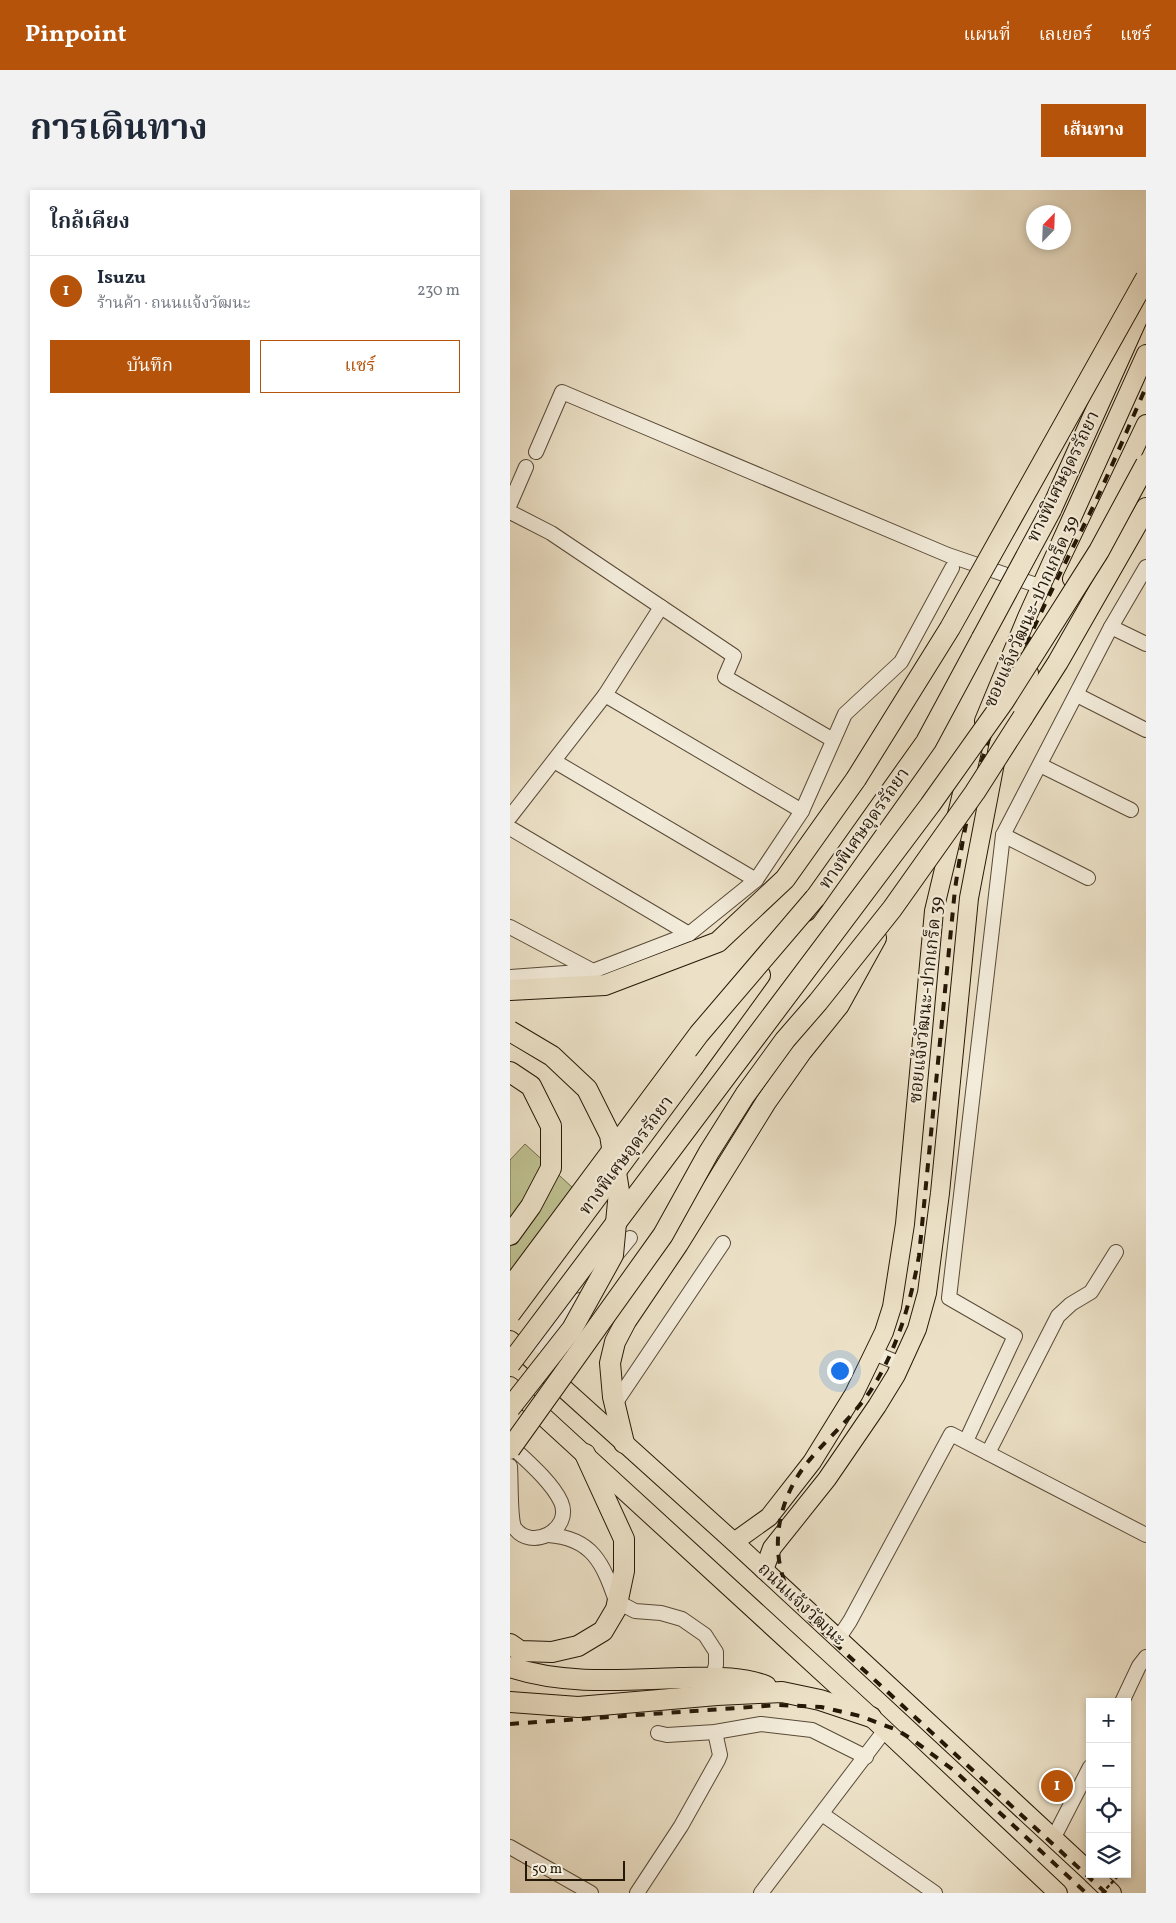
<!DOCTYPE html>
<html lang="th">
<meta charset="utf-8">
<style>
:root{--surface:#fff;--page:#f2f2f3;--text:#1f2937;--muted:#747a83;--line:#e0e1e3;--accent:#b45309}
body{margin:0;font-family:Vollkorn,"Noto Serif Thai",serif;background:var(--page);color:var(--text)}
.controls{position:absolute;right:15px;bottom:15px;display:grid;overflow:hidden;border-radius:0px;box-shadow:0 2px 8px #0003}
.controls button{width:45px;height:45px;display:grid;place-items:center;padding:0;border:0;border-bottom:1px solid var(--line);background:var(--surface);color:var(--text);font:25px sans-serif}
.compass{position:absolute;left:516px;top:15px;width:45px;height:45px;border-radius:50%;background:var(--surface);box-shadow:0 2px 8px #0003;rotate:23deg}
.scale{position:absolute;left:15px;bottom:12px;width:100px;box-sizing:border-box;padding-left:5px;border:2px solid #261807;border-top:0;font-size:14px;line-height:18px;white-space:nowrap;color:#261807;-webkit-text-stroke:4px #f3ecdb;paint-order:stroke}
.you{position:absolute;left:329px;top:1180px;width:18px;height:18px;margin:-12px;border:4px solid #fff;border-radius:50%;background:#1a73e8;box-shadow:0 0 0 8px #1a73e833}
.badge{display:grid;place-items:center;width:32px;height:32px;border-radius:50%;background:var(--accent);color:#fff;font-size:16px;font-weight:700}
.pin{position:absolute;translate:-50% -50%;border:2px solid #fff;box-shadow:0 1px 5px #0006}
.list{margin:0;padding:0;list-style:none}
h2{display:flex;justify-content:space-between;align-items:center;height:65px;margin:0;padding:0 20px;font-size:21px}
h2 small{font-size:16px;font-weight:400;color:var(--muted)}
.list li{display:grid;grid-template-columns:32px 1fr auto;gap:15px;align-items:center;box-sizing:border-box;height:70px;padding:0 20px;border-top:1px solid var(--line)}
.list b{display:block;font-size:19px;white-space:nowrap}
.list p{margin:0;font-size:16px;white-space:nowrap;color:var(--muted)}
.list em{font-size:16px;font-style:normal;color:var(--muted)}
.actions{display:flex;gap:10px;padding:15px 20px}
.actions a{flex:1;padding:11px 0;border:1px solid var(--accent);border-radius:0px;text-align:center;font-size:18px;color:var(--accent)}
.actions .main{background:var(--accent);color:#fff}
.icon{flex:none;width:28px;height:28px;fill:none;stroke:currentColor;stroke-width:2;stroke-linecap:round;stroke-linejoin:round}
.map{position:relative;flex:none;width:636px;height:1703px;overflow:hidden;border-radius:0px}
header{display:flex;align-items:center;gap:30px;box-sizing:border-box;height:70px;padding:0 25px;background:var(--accent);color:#fff}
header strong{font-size:24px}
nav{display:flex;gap:28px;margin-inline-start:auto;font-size:18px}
.intro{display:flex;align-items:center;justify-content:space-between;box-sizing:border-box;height:120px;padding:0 30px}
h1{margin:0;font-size:35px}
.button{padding:12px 22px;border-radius:0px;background:var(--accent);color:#fff;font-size:18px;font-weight:700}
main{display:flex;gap:30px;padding:0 30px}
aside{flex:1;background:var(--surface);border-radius:0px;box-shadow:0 2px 8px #0003}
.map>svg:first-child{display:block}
.green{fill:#bfc191;stroke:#726c4c}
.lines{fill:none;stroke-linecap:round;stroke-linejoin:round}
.minor-casing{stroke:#584a37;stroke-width:16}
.major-casing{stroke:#261807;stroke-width:20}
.highway-casing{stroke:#261807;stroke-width:22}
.minor{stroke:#f3ecdb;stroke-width:14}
.major{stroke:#ece1c7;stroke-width:18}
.highway{stroke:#ece1c7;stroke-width:20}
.rail{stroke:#261807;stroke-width:4;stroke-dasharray:9 9;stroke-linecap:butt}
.highway-bridge-casing{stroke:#261807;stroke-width:22;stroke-linecap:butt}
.path-bridge{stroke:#261807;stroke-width:2.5;stroke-dasharray:4 2.5;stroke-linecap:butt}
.highway-bridge{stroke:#ece1c7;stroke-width:20}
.labels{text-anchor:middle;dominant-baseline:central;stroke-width:4.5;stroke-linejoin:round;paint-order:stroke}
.street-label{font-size:18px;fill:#261807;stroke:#f3ecdb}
</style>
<header>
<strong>Pinpoint</strong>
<nav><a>แผนที่</a><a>เลเยอร์</a><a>แชร์</a></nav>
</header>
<div class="intro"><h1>การเดินทาง</h1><a class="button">เส้นทาง</a></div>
<main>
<aside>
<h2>ใกล้เคียง<small></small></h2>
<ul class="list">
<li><span class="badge">1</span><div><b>Isuzu</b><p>ร้านค้า · ถนนแจ้งวัฒนะ</p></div><em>230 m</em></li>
</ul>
<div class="actions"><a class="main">บันทึก</a><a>แชร์</a></div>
</aside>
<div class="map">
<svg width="636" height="1703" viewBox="0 0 636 1703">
<rect width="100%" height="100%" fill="#ece1c7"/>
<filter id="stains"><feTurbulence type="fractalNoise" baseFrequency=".004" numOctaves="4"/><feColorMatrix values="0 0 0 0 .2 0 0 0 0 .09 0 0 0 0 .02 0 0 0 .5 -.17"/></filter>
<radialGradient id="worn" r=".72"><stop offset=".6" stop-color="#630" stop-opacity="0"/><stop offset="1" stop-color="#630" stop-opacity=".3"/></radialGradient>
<polygon class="green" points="15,954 87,1020 0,1103 0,970"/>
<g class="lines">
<defs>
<g id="minor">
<polyline points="26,262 52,202 438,365 532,397"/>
<polyline points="0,314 16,277"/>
<polyline points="0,322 41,343 224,466 215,487 323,550"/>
<polyline points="601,437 636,454"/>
<polyline points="95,505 292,621"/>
<polyline points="567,505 636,540"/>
<polyline points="44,571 246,690"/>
<polyline points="530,575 621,620"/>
<polyline points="0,627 95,505 151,417"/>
<polyline points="0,638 179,744"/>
<polyline points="493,645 578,688"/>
<polyline points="0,737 83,781"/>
<polyline points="0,787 83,781 179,744 246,690 292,621 335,524 391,472 442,378"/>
<polyline points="102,1070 120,1048"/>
<polyline points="364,1163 391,1174"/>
<polyline points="20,1168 37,1152 70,1110"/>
<polyline points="104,1215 213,1053"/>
<polyline points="456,1251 505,1146 439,1108 493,645 601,437 636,377"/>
<path d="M0,1255C16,1270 42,1292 51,1312C63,1340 20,1362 4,1337C0,1327 1,1291 0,1276"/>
<polyline points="478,1263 548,1126 561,1114 581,1102 606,1062"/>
<path d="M38,1345C82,1348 93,1373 106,1411L125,1421L151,1423L172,1429L195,1445L206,1462V1475L202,1488"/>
<polyline points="328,1449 340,1431 441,1244 636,1345"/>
<polyline points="612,1512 629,1476 636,1467"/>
<polyline points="148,1543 157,1545 205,1542 251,1534 302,1540 356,1567"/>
<polyline points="312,1624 425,1703"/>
<polyline points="543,1649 580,1577"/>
<polyline points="0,1657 81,1703"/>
<polyline points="127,1703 171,1636 208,1570 210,1565 205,1542"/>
<polyline points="251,1703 375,1540"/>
</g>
<g id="major">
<polyline points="562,389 636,234"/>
<polyline points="474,531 517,427 636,164"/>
<polyline points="0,1150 224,1352 580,1682"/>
<polyline points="0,1196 361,1527 548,1703"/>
<polyline points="224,1352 259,1327 302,1272 344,1204 374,1142 382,1117 395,1034 424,721 463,557"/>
<polyline points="254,1380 262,1358 317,1289 367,1216 386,1185 407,1139 417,1103 430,1003 459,708 489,552 519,483"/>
<polyline points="582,1684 602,1703"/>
</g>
<g id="highway">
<polyline points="541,320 636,109"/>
<polyline points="513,527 548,472 636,318"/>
<polyline points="296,721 416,552 472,448"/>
<polyline points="0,800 95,795 208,752 275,689 346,589"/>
<polyline points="184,876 250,785"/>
<polyline points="0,882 21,896 41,936 41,978 21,1016 0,1045"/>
<polyline points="114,1253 103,1207 100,1173 105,1152 116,1131 168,1054 256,912 292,861 329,815 366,748"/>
<polyline points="0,1454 10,1461 42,1462 68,1456 93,1441 106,1419 114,1381 114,1349 75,1264"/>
<path d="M0,1477C53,1495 113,1490 168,1488C198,1488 228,1485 256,1496"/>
<polyline points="0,1512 68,1517 207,1505 272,1502 310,1510 361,1527"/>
</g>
</defs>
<use href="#minor" class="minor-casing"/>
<use href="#major" class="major-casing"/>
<use href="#highway" class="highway-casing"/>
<use href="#minor" class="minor"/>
<use href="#major" class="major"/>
<use href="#highway" class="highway"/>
<g class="rail">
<polyline points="0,1534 269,1515 311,1517 350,1526 387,1540 403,1550 446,1582 576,1703"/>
<path d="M596,1703L293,1424C256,1379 262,1317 297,1273C320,1245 348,1223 366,1192C389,1153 401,1110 409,1066L445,699C452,652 460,606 475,561C502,475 544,396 584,315C602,276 619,236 636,197"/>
</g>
<defs>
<g id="highway-bridge">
<polyline points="472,448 541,320"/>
<polyline points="346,589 440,438 636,88"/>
<polyline points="0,841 42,866 77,899 100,945 109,1001 103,1065 62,1139 0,1218"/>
<polyline points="0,1098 189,844 305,708"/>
<polyline points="0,1124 184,876"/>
<polyline points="0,1174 420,615 494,511 589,361 636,274"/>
<polyline points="0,1259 153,1045 199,962 235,905 275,850 308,812 382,719 465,602 513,527"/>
</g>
</defs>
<use href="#highway-bridge" class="highway-bridge-casing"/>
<polyline class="path-bridge" points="592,1703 610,1684"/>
<use href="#highway-bridge" class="highway-bridge"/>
</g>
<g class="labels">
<g class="street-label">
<text transform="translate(554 287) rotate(-64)">ทางพิเศษอุดรรัถยา</text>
<text transform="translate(522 422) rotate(-66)">ซอยแจ้งวัฒนะ-ปากเกร็ด 39</text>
<text transform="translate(355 639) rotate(-55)">ทางพิเศษอุดรรัถยา</text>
<text transform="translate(417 810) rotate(-84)">ซอยแจ้งวัฒนะ-ปากเกร็ด 39</text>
<text transform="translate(117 966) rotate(-53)">ทางพิเศษอุดรรัถยา</text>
<text transform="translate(291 1415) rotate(43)">ถนนแจ้งวัฒนะ</text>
</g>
</g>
<rect width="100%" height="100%" filter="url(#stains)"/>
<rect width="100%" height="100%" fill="url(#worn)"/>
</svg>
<div class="controls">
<button>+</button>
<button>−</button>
<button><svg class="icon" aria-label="locate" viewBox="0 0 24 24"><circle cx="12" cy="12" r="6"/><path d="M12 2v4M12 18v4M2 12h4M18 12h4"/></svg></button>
<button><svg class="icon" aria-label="layers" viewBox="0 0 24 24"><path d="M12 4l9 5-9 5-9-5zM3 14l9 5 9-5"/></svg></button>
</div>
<svg class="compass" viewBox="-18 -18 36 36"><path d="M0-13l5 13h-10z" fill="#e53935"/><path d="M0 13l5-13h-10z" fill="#747a83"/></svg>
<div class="scale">50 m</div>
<div class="you"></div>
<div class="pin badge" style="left:547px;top:1596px">1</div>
</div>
</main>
